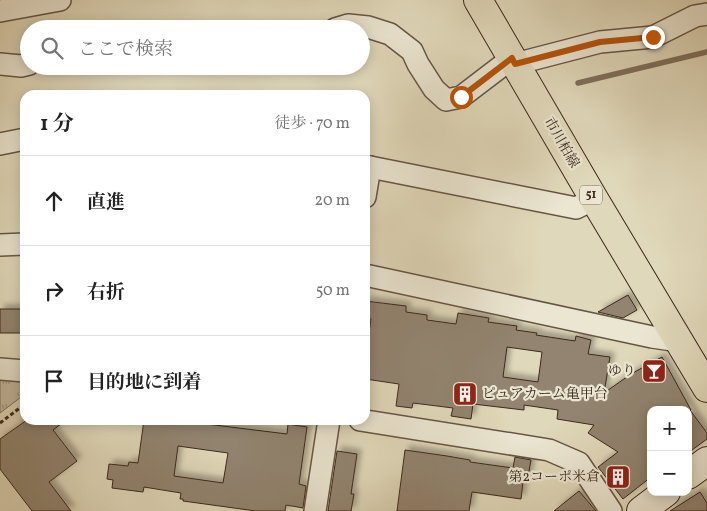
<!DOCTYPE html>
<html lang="ja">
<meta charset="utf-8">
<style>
:root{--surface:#fff;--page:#f6f6f6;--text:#222;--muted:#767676;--line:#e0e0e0}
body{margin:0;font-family:Vollkorn,"Noto Serif JP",serif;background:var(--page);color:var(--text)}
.controls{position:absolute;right:15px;bottom:15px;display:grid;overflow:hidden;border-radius:10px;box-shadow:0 2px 12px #0003}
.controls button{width:45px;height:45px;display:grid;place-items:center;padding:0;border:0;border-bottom:1px solid var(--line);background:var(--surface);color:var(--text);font:25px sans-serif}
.stop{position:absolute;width:15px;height:15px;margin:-11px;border:4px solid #b45309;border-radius:50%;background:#fff}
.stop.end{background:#b45309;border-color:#fff;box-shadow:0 1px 5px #0008}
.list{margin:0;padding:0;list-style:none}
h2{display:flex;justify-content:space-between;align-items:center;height:65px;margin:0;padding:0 20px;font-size:21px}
h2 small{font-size:16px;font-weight:400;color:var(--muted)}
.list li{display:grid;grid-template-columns:32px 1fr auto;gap:15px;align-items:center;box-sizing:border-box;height:90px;padding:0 20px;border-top:1px solid var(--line)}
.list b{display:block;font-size:19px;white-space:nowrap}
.list em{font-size:16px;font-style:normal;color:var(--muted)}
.icon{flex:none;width:28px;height:28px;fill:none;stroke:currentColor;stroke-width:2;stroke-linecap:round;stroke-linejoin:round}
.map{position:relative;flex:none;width:707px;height:511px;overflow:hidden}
.search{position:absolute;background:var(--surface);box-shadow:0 2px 12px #0003;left:20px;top:20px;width:350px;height:55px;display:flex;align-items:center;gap:12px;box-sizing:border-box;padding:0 18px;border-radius:28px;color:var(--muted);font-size:19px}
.panel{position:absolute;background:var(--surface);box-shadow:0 2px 12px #0003;left:20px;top:90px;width:350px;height:335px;border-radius:15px}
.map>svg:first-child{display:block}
.grass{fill:url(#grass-tufts);stroke:#80725e}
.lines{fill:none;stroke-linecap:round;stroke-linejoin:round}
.stream{stroke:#7e6e5b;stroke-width:5.5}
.building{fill:#92846f;stroke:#3d291d;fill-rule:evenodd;filter:url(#shadow)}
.street-casing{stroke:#654;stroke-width:24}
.secondary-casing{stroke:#3d291d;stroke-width:30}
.primary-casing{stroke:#3d291d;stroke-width:30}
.path{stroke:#3d291d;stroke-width:3;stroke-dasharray:4 2.5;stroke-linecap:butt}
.street{stroke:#ebe6d2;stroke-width:21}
.secondary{stroke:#ebe6d2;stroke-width:28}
.primary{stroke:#e0d8ba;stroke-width:28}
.route{stroke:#b45309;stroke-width:6}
.labels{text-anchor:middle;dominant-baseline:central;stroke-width:4.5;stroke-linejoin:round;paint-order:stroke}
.shield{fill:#ebe6d2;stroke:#716253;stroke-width:1}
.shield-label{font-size:12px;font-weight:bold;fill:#3d291d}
.street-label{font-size:14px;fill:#3d291d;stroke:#ebe6d2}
.poi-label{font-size:14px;fill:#3d291d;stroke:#ebe6d2;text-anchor:end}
</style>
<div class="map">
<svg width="707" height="511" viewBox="0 0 707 511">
<defs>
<pattern id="grass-tufts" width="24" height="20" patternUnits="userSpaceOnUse" patternTransform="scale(1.25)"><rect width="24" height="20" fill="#c4ba9f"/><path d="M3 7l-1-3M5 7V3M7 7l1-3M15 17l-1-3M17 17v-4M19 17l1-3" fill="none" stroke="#a09781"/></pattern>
<filter id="shadow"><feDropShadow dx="4.5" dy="-4.5" stdDeviation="2.5" flood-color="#0004"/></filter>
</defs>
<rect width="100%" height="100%" fill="#e0d8ba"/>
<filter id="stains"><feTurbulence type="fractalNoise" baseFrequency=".004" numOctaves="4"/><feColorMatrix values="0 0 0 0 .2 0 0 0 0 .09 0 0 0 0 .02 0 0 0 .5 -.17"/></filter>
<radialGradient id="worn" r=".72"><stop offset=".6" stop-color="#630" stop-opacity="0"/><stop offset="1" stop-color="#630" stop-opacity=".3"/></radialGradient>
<polygon class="grass" points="0,378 25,379 25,394 0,413"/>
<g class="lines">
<polyline class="stream" points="578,83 707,52"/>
</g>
<g class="building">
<polygon points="628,295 637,310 623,318 598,312"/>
<path d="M365,301L406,306V312L427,315V320L456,324L458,313L489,318L488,322L517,326L516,330L537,333L536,335L575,341L576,336L591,340L588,354L610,357L604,393L631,374L662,357L691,410H690L707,433V439L688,453V410H651V477L623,499L598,467L618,452L588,433L594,425L557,419L558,410L524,405V410L473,404L471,419L451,416L453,408L413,403L412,408L396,406L399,384L365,379V352H366L371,319L365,318ZM507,347L542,352L538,382L503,377Z"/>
<rect x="0" y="309" width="25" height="24"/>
<polygon points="27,420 66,420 53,430 77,461 49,482 71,511 32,511 0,469 0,439"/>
<path d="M144,420H174L287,434L288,424L307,427L299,484L306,486L303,508L286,505L285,511H256L183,501V499H180L181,493L144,487L143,492L112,488L113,480L107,479L109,464L128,466L129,462L138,463ZM178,446L228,453L223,483L174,476Z"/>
<polygon points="405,450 447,456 470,460 470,462 513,468 515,457 531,460 527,482 523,482 521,499 472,492 469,511 397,511"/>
<polygon points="337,451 357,454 351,494 354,494 351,511 328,511"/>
<polygon points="579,491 596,511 554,511"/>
<polygon points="700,492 707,503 707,511 670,511"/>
</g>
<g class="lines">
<defs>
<g id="street">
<polyline points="0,11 60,0"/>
<polyline points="335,29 348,25 368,27 390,34 412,51 418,64 434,89 446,100 461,97 512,58"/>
<polyline points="0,64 21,66 29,64"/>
<polyline points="515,64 600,42 653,37 695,16 707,14"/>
<polyline points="0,144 25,139"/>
<polyline points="365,166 576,208 594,199"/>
<polyline points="365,197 370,167"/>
<polyline points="0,245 25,244"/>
<polyline points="365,275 652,337 679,341"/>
<polyline points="0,369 25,371"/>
<polyline points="360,420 549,450 579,463 611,511"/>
<polyline points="315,511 329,420"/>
</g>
<g id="secondary">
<polyline points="688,475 707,461"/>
<polyline points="641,511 666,492"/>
</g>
<polyline id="primary" points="478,0 594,199 707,388"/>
</defs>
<use href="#street" class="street-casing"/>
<use href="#secondary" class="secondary-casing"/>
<use href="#primary" class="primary-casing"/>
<polyline class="path" points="0,423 25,404"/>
<use href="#street" class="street"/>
<use href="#secondary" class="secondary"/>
<use href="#primary" class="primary"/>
</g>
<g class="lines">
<polyline class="route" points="461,97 512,58 515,64 600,42 653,37"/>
</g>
<defs>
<symbol id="bar-square" viewBox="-11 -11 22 22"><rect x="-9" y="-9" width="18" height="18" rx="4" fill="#8f2418" stroke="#ebe6d2"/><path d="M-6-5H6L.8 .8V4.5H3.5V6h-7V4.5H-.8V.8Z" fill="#fff"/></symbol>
<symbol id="building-square" viewBox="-11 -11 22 22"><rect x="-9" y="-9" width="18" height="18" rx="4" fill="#8f2418" stroke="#ebe6d2"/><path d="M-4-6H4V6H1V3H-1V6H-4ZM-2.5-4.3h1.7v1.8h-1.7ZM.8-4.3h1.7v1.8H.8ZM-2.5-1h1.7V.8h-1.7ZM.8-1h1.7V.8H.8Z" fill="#fff"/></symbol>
</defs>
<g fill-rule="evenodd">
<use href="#bar-square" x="640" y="357" width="28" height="28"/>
<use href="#building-square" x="451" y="380" width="28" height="28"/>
<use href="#building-square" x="604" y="463" width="28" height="28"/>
</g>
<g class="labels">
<rect class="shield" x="580" y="185.5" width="22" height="19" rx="4"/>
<g class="shield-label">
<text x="591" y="195">51</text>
</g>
<g class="street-label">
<text transform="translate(561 143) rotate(60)">市川柏線</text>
</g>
<g class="poi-label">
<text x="636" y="371">ゆり</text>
<text x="482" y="394" text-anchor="start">ピュアカーム亀甲台</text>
<text x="600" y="477">第2コーポ米倉</text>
</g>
</g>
<rect width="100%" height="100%" filter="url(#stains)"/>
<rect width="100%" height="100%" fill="url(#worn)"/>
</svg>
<div class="controls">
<button>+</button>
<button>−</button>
</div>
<div class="stop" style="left:461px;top:97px"></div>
<div class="stop end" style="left:653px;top:37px"></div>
<div class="search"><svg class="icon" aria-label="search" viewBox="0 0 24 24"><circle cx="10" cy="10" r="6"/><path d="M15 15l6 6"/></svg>ここで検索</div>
<section class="panel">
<h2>1 分<small>徒歩 · 70 m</small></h2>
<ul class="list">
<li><svg class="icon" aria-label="ahead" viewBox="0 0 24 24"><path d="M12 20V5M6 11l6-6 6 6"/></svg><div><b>直進</b></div><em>20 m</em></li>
<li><svg class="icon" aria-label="right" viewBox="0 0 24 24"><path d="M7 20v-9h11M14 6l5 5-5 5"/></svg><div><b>右折</b></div><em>50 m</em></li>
<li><svg class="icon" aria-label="arrive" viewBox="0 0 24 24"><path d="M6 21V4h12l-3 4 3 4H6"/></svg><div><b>目的地に到着</b></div></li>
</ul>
</section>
</div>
